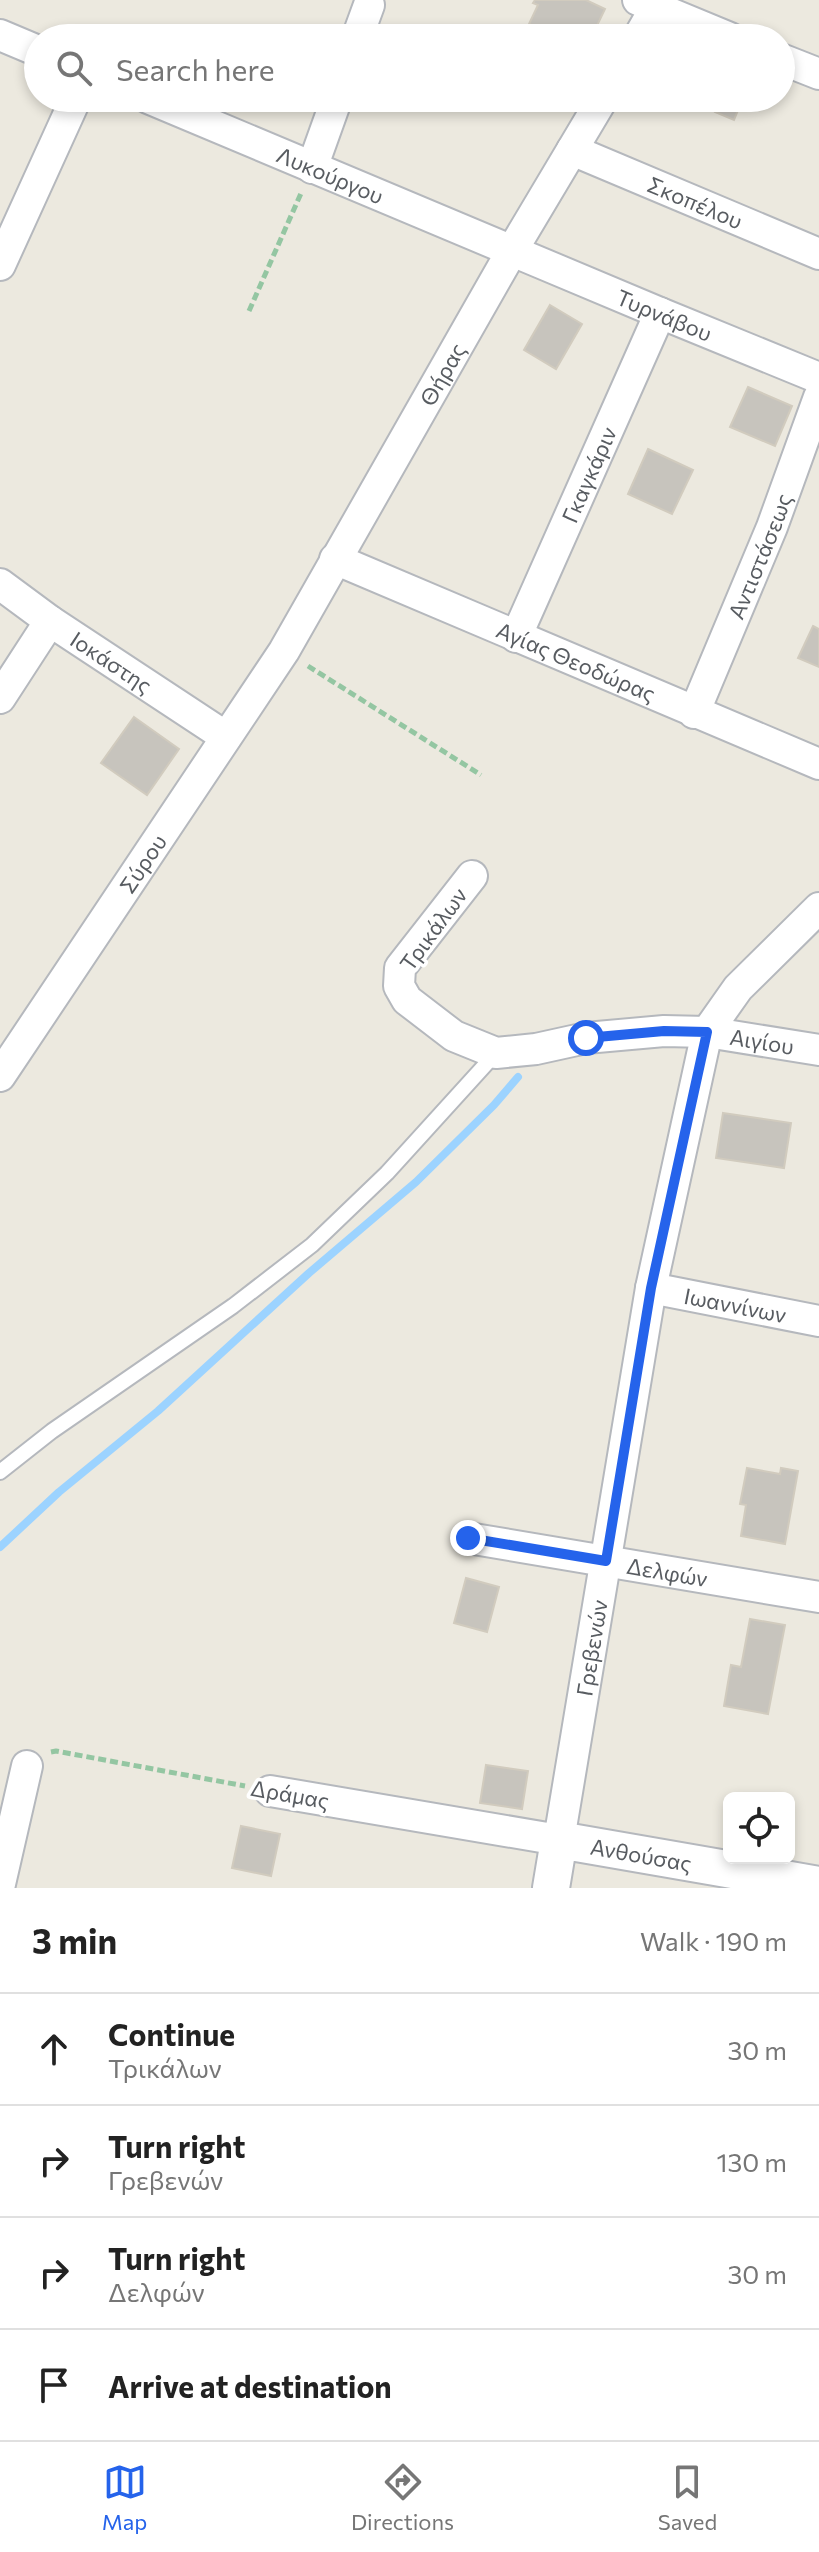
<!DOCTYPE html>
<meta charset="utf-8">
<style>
:root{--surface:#fff;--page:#f6f6f6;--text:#222;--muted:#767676;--line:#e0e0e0;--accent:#2563eb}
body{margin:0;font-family:Commissioner,sans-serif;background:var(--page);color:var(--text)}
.controls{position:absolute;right:24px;bottom:24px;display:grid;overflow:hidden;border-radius:12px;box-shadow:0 4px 12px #0003}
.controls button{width:72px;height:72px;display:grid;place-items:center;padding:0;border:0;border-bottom:2px solid var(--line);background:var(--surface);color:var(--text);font:40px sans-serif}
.stop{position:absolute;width:24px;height:24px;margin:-18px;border:6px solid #2563eb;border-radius:50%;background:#fff}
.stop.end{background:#2563eb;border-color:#fff;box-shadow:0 2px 8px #0008}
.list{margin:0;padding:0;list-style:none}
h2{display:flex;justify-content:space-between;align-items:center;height:104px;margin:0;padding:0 32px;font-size:34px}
h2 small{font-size:26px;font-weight:400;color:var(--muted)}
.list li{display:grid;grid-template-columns:52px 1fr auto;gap:24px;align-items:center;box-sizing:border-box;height:112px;padding:0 32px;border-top:2px solid var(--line)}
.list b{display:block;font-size:30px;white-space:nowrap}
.list p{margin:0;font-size:26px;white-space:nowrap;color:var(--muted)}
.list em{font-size:26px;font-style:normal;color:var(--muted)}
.icon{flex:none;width:44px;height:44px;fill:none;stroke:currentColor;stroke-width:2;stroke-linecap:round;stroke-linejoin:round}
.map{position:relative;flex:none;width:819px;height:1888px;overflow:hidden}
.search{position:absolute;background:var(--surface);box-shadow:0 4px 12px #0003;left:24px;right:24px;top:24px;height:88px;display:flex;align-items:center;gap:20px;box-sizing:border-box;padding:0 28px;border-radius:44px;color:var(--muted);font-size:30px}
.sheet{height:552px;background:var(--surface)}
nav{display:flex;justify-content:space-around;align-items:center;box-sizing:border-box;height:112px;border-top:2px solid var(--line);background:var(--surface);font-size:22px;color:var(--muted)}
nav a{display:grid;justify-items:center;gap:4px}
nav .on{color:var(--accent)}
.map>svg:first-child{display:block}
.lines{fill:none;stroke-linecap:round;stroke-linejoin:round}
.stream{stroke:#9cd3ff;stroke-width:8}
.building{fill:#c7c4bd;stroke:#d1cbbe;stroke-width:2}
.service-casing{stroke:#b5b8bd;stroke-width:18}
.minor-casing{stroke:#b5b8bd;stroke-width:34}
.tertiary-casing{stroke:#b5b8bd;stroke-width:40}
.path{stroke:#94c6a2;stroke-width:5;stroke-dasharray:8 4;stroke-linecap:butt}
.service{stroke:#fff;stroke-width:14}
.minor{stroke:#fff;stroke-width:30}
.tertiary{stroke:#fff;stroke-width:36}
.route{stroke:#2563eb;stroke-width:10}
.labels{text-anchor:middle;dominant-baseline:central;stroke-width:7;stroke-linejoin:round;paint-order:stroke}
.street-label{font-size:22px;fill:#585c61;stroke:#fff}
</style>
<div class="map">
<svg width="819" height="1888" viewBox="0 0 819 1888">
<rect width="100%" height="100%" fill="#ece9df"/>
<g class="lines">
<polyline class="stream" points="0,1547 59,1492 158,1411 309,1273 416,1182 494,1105 518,1077"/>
</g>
<g class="building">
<polygon points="535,0 586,0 605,9 591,38 558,38 529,24 538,5 533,3"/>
<polygon points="721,98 743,98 734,120 715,112"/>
<polygon points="550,305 582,324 556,369 524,350"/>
<polygon points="748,387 792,406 775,446 730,427"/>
<polygon points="648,449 693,470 672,514 628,494"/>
<polygon points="813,626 819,629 819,667 798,658"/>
<polygon points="134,717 179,749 147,795 101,763"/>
<polygon points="723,1113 791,1123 784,1168 716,1158"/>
<polygon points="747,1468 780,1474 781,1468 798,1471 785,1544 741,1536 746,1505 740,1504"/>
<polygon points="466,1578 499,1587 487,1632 454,1623"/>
<polygon points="750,1619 785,1625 768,1714 724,1706 731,1665 741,1667"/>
<polygon points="486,1765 528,1771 522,1809 480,1803"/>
<polygon points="241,1826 280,1834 271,1876 232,1868"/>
</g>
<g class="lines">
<defs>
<polyline id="service" points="0,1472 52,1431 233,1306 312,1245 387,1173 496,1053"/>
<g id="minor">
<polyline points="638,0 730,38"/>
<polyline points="0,35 38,51"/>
<polyline points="357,38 369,5"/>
<polyline points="638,38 660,0"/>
<polyline points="781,59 819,74"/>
<path id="s1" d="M148,98L660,313L819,378"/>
<path id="s2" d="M572,150L819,254"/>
<polyline points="312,168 337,98"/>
<polyline points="0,265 76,98"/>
<path id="s3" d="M335,559L819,764"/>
<path id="s4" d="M0,584L50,621L226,737"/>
<path id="s5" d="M516,637L660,313"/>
<polyline points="0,698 50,621"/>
<path id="s6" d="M694,713L772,527L819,397"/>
<path id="s7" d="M472,876L400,968L399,986L407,1000L454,1036L496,1053L536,1049L586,1038L664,1031L707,1032L819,1050"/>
<path id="s8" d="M0,1076L284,651L513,249L603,98"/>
<path id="s9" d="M651,1288L819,1321"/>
<path id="s10" d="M468,1538L819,1597"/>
<path id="s11" d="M270,1791L559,1840L651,1288L707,1032L738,988L819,908"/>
<polyline points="0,1884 27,1766"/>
</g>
<g id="tertiary">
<path id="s12" d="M551,1888L559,1840L819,1885"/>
</g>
</defs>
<use href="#service" class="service-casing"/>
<use href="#minor" class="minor-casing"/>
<use href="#tertiary" class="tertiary-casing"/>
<g class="path">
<polyline points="249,311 302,191"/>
<polyline points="308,666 481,775"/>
<polyline points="51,1752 56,1751 245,1786"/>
</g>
<use href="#service" class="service"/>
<use href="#minor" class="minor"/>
<use href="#tertiary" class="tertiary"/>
</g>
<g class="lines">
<polyline class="route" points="468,1538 606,1561 651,1288 707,1032 664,1031 586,1038"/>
</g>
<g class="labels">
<g class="street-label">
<text stroke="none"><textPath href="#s1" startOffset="198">Λυκούργου</textPath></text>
<text stroke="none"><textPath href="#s2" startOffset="134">Σκοπέλου</textPath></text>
<text stroke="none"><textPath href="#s1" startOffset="560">Τυρνάβου</textPath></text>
<text stroke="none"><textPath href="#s8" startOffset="830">Θήρας</textPath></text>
<text stroke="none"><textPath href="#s5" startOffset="178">Γκαγκάριν</textPath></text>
<text stroke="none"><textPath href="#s6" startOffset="170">Αντιστάσεως</textPath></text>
<text stroke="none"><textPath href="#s4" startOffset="136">Ιοκάστης</textPath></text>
<text stroke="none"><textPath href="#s3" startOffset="262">Αγίας Θεοδώρας</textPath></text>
<text stroke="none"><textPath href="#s8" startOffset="256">Σύρου</textPath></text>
<text transform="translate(433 929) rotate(-54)">Τρικάλων</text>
<text stroke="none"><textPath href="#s7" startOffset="524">Αιγίου</textPath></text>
<text stroke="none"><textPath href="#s9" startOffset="86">Ιωαννίνων</textPath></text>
<text stroke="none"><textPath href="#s10" startOffset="202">Δελφών</textPath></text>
<text stroke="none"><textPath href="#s11" startOffset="488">Γρεβενών</textPath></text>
<text transform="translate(290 1794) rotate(10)">Δράμας</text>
<text stroke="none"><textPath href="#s12" startOffset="132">Ανθούσας</textPath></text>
</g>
</g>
</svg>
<div class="controls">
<button><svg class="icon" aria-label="locate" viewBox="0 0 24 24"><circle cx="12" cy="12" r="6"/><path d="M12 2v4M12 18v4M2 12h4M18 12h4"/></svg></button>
</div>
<div class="stop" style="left:586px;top:1038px"></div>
<div class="stop end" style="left:468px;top:1538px"></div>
<div class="search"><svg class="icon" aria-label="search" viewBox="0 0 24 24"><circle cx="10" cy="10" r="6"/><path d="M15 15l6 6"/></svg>Search here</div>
</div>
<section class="sheet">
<h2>3 min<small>Walk · 190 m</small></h2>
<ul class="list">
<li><svg class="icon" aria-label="ahead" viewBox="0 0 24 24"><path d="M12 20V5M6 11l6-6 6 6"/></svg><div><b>Continue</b><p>Τρικάλων</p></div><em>30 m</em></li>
<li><svg class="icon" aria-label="right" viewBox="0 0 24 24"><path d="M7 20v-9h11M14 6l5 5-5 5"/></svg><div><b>Turn right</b><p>Γρεβενών</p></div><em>130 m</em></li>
<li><svg class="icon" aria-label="right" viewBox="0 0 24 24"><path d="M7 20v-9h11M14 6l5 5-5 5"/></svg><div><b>Turn right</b><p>Δελφών</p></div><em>30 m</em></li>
<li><svg class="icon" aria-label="arrive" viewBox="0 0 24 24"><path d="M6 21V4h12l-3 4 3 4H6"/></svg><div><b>Arrive at destination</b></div></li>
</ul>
</section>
<nav>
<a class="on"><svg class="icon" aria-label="map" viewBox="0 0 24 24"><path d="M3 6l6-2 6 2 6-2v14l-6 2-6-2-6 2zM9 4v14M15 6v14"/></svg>Map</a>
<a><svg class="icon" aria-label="directions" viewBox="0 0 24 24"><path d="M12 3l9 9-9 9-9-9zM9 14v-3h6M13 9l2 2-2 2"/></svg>Directions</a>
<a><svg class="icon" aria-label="saved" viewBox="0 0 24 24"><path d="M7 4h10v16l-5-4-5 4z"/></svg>Saved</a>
</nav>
